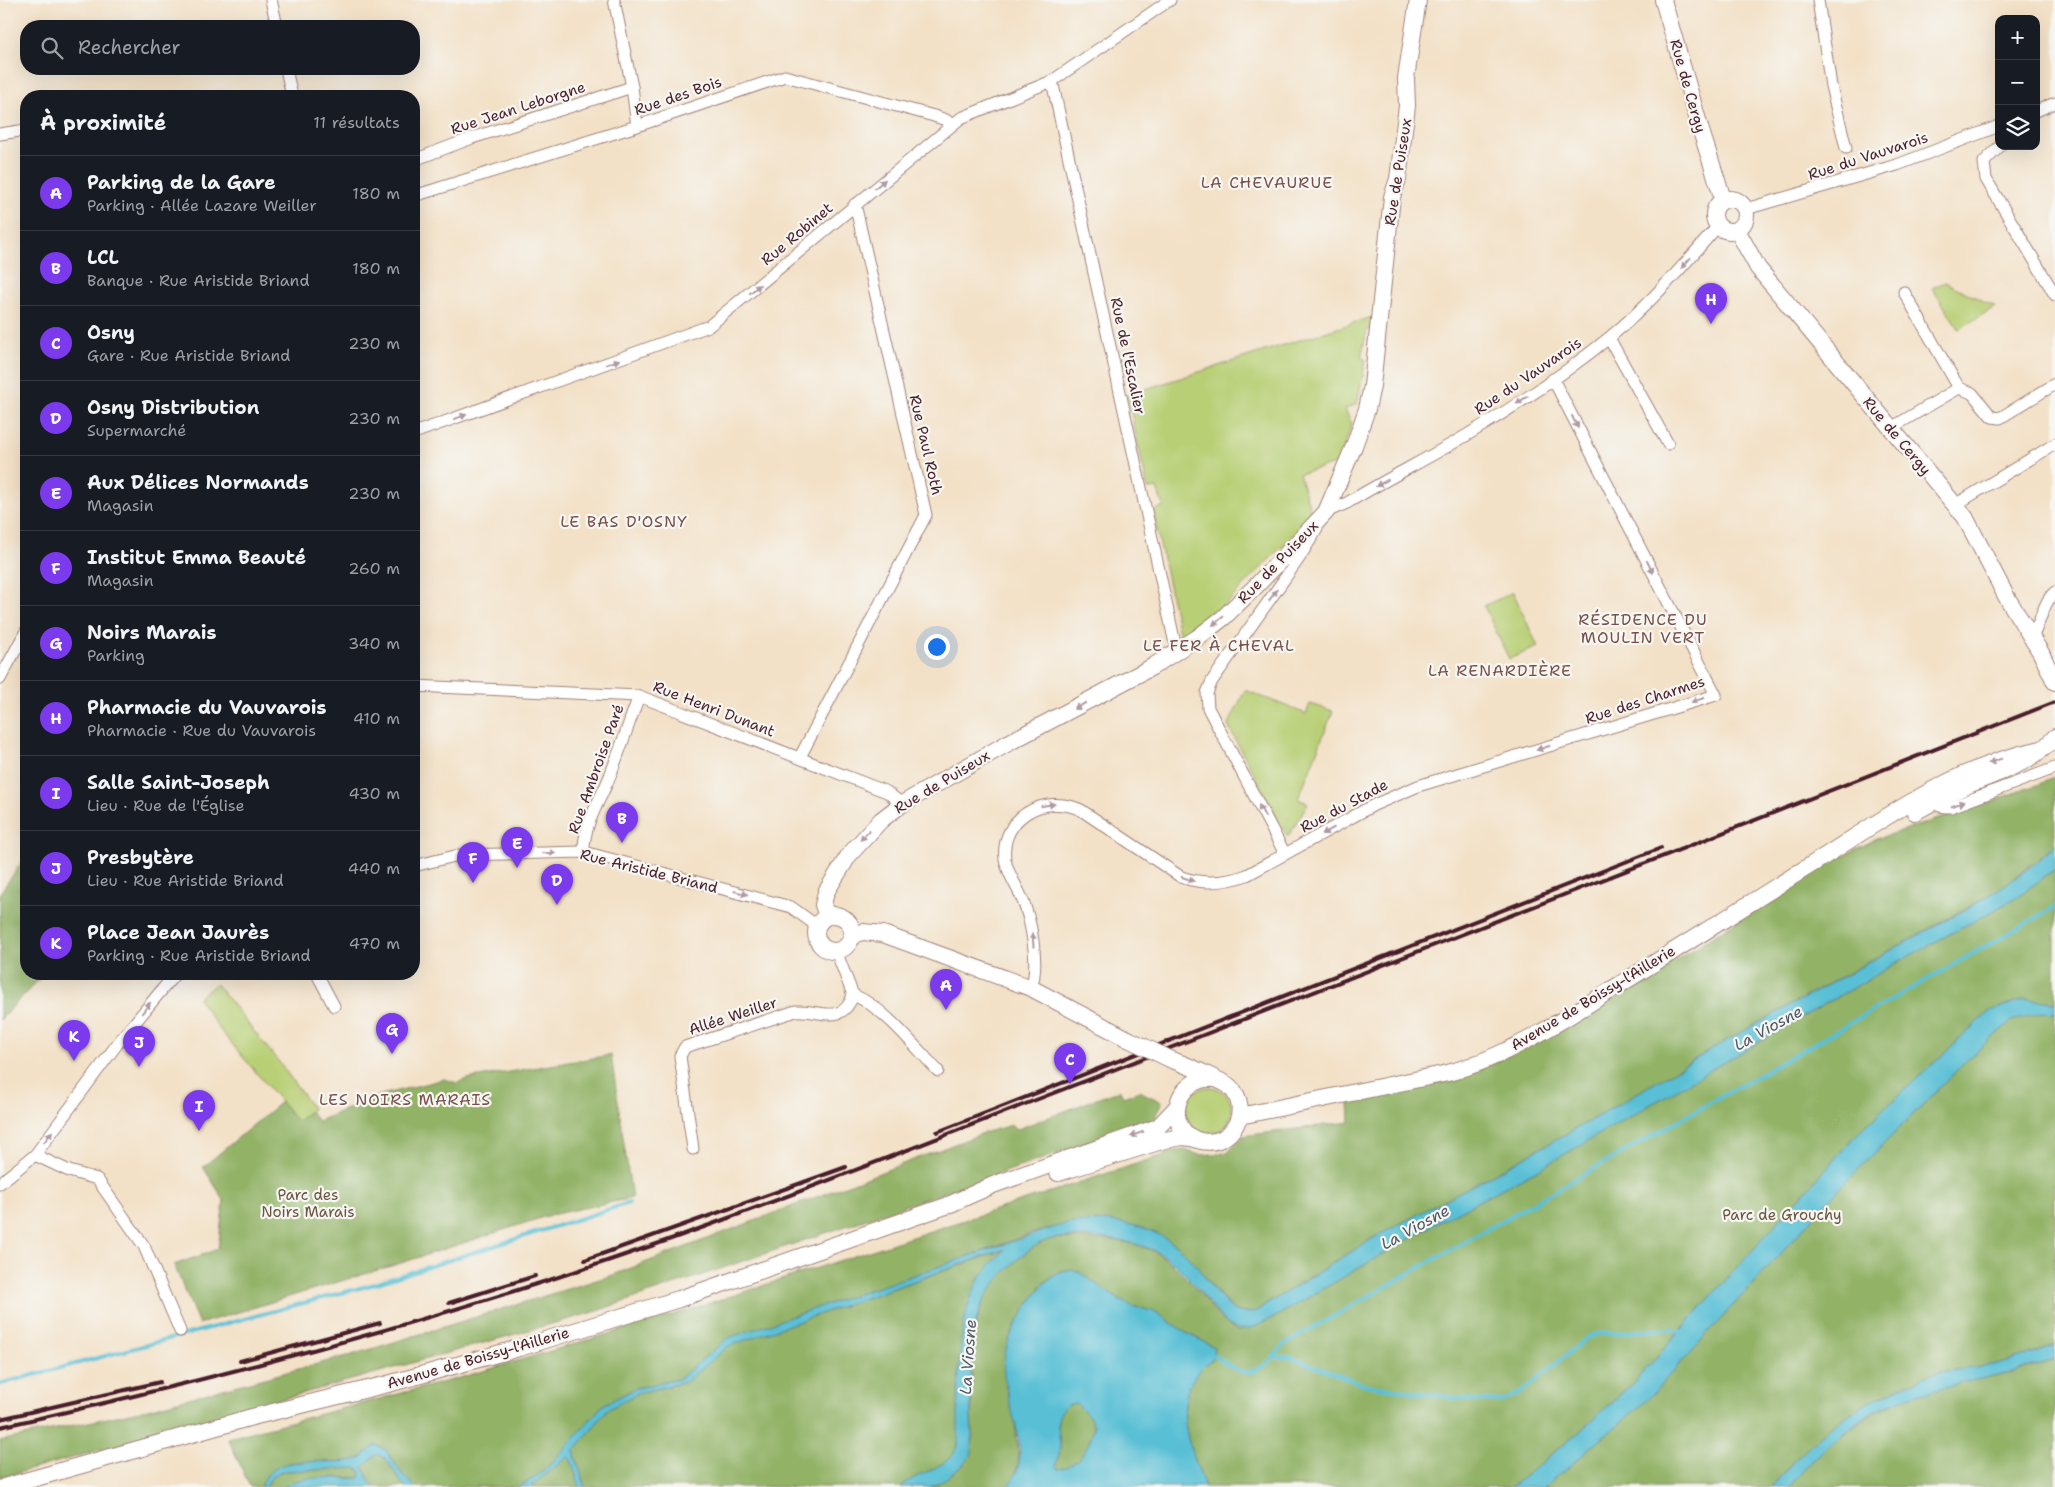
<!DOCTYPE html>
<html lang="fr">
<meta charset="utf-8">
<style>
:root{--surface:#171b24;--page:#20242c;--text:#f1f3f6;--muted:#9ea1a6;--line:#363941;--accent:#7c3aed}
body{margin:0;font-family:"Shantell Sans",sans-serif;background:var(--page);color:var(--text)}
.controls{position:absolute;right:15px;top:15px;display:grid;overflow:hidden;border-radius:10px;box-shadow:0 5px 20px #0002}
.controls button{width:45px;height:45px;display:grid;place-items:center;padding:0;border:0;border-bottom:1px solid var(--line);background:var(--surface);color:var(--text);font:25px sans-serif}
.you{position:absolute;left:936px;top:646px;width:18px;height:18px;margin:-12px;border:4px solid #fff;border-radius:50%;background:#1a73e8;box-shadow:0 0 0 8px #1a73e833}
.badge{display:grid;place-items:center;width:32px;height:32px;border-radius:50%;background:var(--accent);color:#fff;font-size:16px;font-weight:700}
.pin{position:absolute;translate:-50% -41px;filter:drop-shadow(0 1px 2px #0008)}
.pin::after{content:'';position:absolute;top:26px;width:18px;height:15px;background:inherit;clip-path:polygon(0 0,100% 0,50% 100%)}
.list{margin:0;padding:0;list-style:none}
h2{display:flex;justify-content:space-between;align-items:center;height:65px;margin:0;padding:0 20px;font-size:21px}
h2 small{font-size:16px;font-weight:400;color:var(--muted)}
.list li{display:grid;grid-template-columns:32px 1fr auto;gap:15px;align-items:center;box-sizing:border-box;height:75px;padding:0 20px;border-top:1px solid var(--line)}
.list b{display:block;font-size:19px;white-space:nowrap}
.list p{margin:0;font-size:16px;white-space:nowrap;color:var(--muted)}
.list em{font-size:16px;font-style:normal;color:var(--muted)}
.icon{flex:none;width:28px;height:28px;fill:none;stroke:currentColor;stroke-width:2;stroke-linecap:round;stroke-linejoin:round}
.map{position:relative;flex:none;width:2055px;height:1487px;overflow:hidden}
.search{position:absolute;background:var(--surface);box-shadow:0 5px 20px #0002;left:20px;top:20px;width:400px;height:55px;display:flex;align-items:center;gap:12px;box-sizing:border-box;padding:0 18px;border-radius:20px;color:var(--muted);font-size:19px}
.panel{position:absolute;background:var(--surface);box-shadow:0 5px 20px #0002;left:20px;top:90px;width:400px;height:890px;border-radius:20px}
.map>svg:first-child{display:block}
.green{fill:#b8cf74;stroke:#817750}
.forest{fill:#92b266;stroke:#6e6848}
.water{fill:#58bfd5;stroke:#516f80;fill-rule:evenodd}
.lines{fill:none;stroke-linecap:round;stroke-linejoin:round}
.stream{stroke:#58bfd5;stroke-width:4}
.street-casing{stroke:#9e8079;stroke-width:13}
.secondary-casing{stroke:#9e8079;stroke-width:18}
.street{stroke:#fff;stroke-width:11}
.secondary{stroke:#fff;stroke-width:16}
.rail{stroke:#4a1f2b;stroke-width:4}
.secondary-bridge-casing{stroke:#9e8079;stroke-width:18;stroke-linecap:butt}
.secondary-bridge{stroke:#fff;stroke-width:16}
.oneway{fill:#ae9aa0}
.labels{text-anchor:middle;dominant-baseline:central;stroke-width:4.5;stroke-linejoin:round;paint-order:stroke}
.street-label{font-size:15px;fill:#4a1f2b;stroke:#f6f6f2}
.park-label{font-size:15px;fill:#6b5441;stroke:#f6f6f2}
.neighbourhood-label{font-size:16px;letter-spacing:1px;fill:#794f49;stroke:#f6f6f2}
.water-label{font-size:16px;font-style:italic;fill:#4f5766;stroke:#f6f6f2}
</style>
<div class="map">
<svg width="2055" height="1487" viewBox="0 0 2055 1487">
<rect width="100%" height="100%" fill="#f6f6f2"/>
<filter id="ink" filterUnits="userSpaceOnUse"><feTurbulence type="fractalNoise" baseFrequency=".02" numOctaves="2"/><feDisplacementMap in="SourceGraphic" scale="10" xChannelSelector="R" yChannelSelector="G"/><feConvolveMatrix kernelMatrix="1 2 1 2 8 2 1 2 1" color-interpolation-filters="sRGB"/></filter>
<filter id="wash" filterUnits="userSpaceOnUse"><feTurbulence type="fractalNoise" baseFrequency=".0096" numOctaves="4" result="noise"/><feDisplacementMap in="SourceGraphic" scale="20" xChannelSelector="R" yChannelSelector="G"/><feGaussianBlur stdDeviation="1.12" result="paint"/><feColorMatrix in="noise" values="0 0 0 0 0 0 0 0 0 0 0 0 0 0 0 0 0 1.4 0 .05"/><feComposite in="paint" operator="in"/></filter>
<g filter="url(#wash)">
<rect width="100%" height="100%" fill="#f3e1c7"/>
<g class="green">
<polygon points="1945,282 1995,307 1959,329 1932,288"/>
<polygon points="1372,317 1370,330 1367,330 1361,357 1366,360 1357,404 1345,409 1352,424 1338,463 1299,474 1312,515 1212,619 1180,637 1153,512 1163,506 1157,488 1148,489 1127,395"/>
<polygon points="1513,592 1538,647 1509,659 1484,606"/>
<polygon points="1245,690 1306,714 1310,704 1333,711 1298,799 1308,803 1288,837 1228,726"/>
<polygon points="216,984 282,1066 313,1109 297,1121 221,1031 198,998"/>
<circle cx="1209" cy="1110" r="23"/>
</g>
<g class="forest">
<path d="M2055,778V845C2038,861 2018,873 2001,889L1731,1038L1586,1123L1490,1176L1375,1237L1256,1311C1245,1314 1239,1314 1230,1307L1188,1257L1076,1222L1033,1233L716,1348L679,1379L636,1388L603,1405L549,1466L536,1477L518,1487H415L401,1473L386,1450L376,1445C370,1449 365,1456 358,1459C329,1468 273,1448 261,1487H250L228,1438L456,1379L679,1313L1182,1149L1200,1155L1226,1153L1243,1136L1350,1122L1349,1102L1467,1076L1580,1021L1823,866L1876,839L1982,805Z"/>
<polygon points="26,856 26,974 44,974 0,1020 0,893"/>
<path d="M2055,869V1002L2025,999L1990,1011L1857,1134L1635,1381L1577,1434L1511,1487H1205C1192,1451 1172,1412 1195,1376C1200,1368 1204,1364 1212,1360L1214,1347L1186,1333L1156,1312L1132,1306L1112,1295L1079,1272L1071,1269L1061,1271L1052,1276L1040,1287L1005,1382L1014,1414L1019,1460L1014,1480L1007,1487H930C939,1481 961,1470 967,1461C975,1447 972,1432 971,1417C971,1402 972,1386 972,1371C974,1327 976,1297 1011,1266C1022,1256 1034,1244 1048,1240C1061,1237 1076,1239 1090,1239C1150,1241 1164,1252 1202,1296C1213,1309 1223,1326 1240,1331L1275,1317L1433,1225L1539,1169L1898,962L2013,900Z"/>
<path d="M2042,1012L2055,1013V1345C2031,1354 2007,1362 1982,1367C1967,1369 1951,1370 1936,1373C1928,1375 1919,1379 1911,1382C1857,1403 1806,1441 1772,1487H1545L1647,1400L1839,1189L1971,1056L2012,1021Z"/>
<polygon points="611,1055 632,1198 550,1215 401,1263 199,1324 174,1265 218,1249 224,1200 203,1167 281,1102 297,1121 310,1111 318,1121 381,1095 444,1079 457,1083 467,1079"/>
<polygon points="1120,1090 1123,1097 1139,1091 1162,1102 1154,1121 591,1313 0,1478 0,1441 140,1411 355,1354 613,1275 986,1132 1012,1125 1015,1130"/>
<path d="M1007,1249L999,1255L978,1280L958,1446C949,1469 918,1471 901,1487H585L575,1455V1450L607,1410L638,1393L686,1382L728,1346Z"/>
<path d="M2055,1360V1487H1789C1816,1454 1850,1424 1889,1405C1922,1387 1963,1383 1999,1375C2018,1371 2037,1365 2055,1360Z"/>
<path d="M1076,1403L1090,1417L1094,1426C1089,1447 1081,1465 1058,1469L1056,1466C1057,1461 1059,1455 1060,1450C1061,1432 1048,1407 1076,1403Z"/>
<polygon points="379,1454 385,1458 405,1487 375,1487 370,1482 363,1467 374,1455"/>
<polygon points="568,1457 571,1460 580,1487 530,1487"/>
<path d="M356,1468L362,1474L360,1478L334,1477L306,1480L284,1487H267C270,1477 274,1474 285,1471Z"/>
</g>
<g class="water">
<path d="M2055,845V869L2013,900L1898,962L1539,1169L1433,1225L1275,1317C1256,1326 1241,1338 1223,1320C1203,1297 1184,1267 1157,1252C1133,1239 1074,1233 1048,1240C1024,1247 988,1286 980,1309C969,1339 971,1382 971,1415C971,1427 973,1440 972,1453C968,1463 940,1485 929,1487C920,1487 909,1487 901,1487C918,1471 949,1469 958,1446C959,1397 954,1324 978,1281C985,1269 997,1259 1005,1249L729,1346L686,1382L638,1393L607,1410L575,1450V1455L585,1487H580L571,1460L568,1457L530,1487H518L536,1477L549,1466L603,1405L636,1388L679,1379L728,1338L1058,1226C1103,1216 1155,1221 1188,1256C1203,1273 1214,1292 1230,1307C1239,1314 1245,1314 1256,1311L1375,1237L1490,1176L1586,1123L1731,1038L1986,898L2037,862Z"/>
<polygon points="2025,999 2055,1002 2055,1013 2042,1012 2012,1021 1971,1056 1839,1189 1647,1400 1545,1487 1511,1487 1577,1434 1635,1381 1857,1134 1990,1011"/>
<path d="M1071,1269L1079,1272L1112,1295L1132,1306L1156,1312L1186,1333L1214,1347L1212,1360C1204,1364 1200,1368 1195,1376C1172,1412 1192,1451 1205,1487H1007C1039,1453 999,1399 1004,1359C1007,1337 1019,1319 1031,1301C1042,1285 1052,1272 1071,1269ZM1076,1403L1090,1417L1094,1426C1089,1447 1081,1465 1058,1469L1056,1466C1057,1461 1059,1455 1060,1450C1061,1431 1051,1420 1067,1405Z"/>
<path d="M2055,1345L2054,1360C2037,1365 2019,1370 2002,1374C1965,1383 1927,1389 1892,1403C1855,1418 1813,1457 1789,1487H1772C1806,1441 1857,1403 1911,1382C1919,1379 1928,1375 1936,1373C1951,1370 1967,1369 1982,1367C2007,1362 2031,1354 2055,1345Z"/>
<path d="M376,1445L386,1450L401,1473L415,1487H405L385,1458L377,1454L363,1467L370,1482L375,1487H284C303,1472 338,1480 360,1478L361,1472L356,1468L285,1471C274,1474 270,1477 266,1487H261C273,1448 328,1468 358,1459C365,1456 370,1449 376,1445Z"/>
</g>
<g class="lines">
<g class="stream">
<path d="M1213,1355C1221,1360 1229,1366 1237,1370C1256,1378 1274,1359 1283,1345L2055,907"/>
<polyline points="1275,1357 1289,1357 1366,1385 1476,1401 1503,1401 1522,1392 1588,1337 1597,1334 1671,1329 1684,1333"/>
<polyline points="0,1384 371,1285 629,1203"/>
</g>
</g>
</g>
<g filter="url(#ink)">
<g class="lines">
<defs>
<g id="street">
<polyline points="271,0 277,26"/>
<polyline points="614,0 632,87 637,126"/>
<polyline points="1818,0 1831,86 1846,148"/>
<polyline points="286,69 292,96"/>
<polyline points="1052,81 1174,639"/>
<polyline points="2036,111 2055,103"/>
<polyline points="0,134 26,130"/>
<polyline points="2000,146 1984,162 1986,179 2055,295"/>
<polyline points="414,160 472,138 632,87"/>
<polyline points="414,196 637,126 785,76 934,116 946,120 952,125"/>
<polyline points="1746,209 1897,165 1999,126"/>
<polyline points="1904,292 1959,388"/>
<polyline points="1609,338 1668,444"/>
<polyline points="1891,428 1959,388 1972,393 1992,417 2000,418 2055,384"/>
<polyline points="414,433 709,326 961,118 1052,81 1170,0"/>
<polyline points="1955,505 2055,444"/>
<path d="M1325,515L1326,512L1347,503C1388,478 1431,457 1472,432C1519,404 1567,372 1610,337C1650,304 1684,265 1718,226"/>
<path d="M2032,637C2041,622 2043,602 2055,592"/>
<polyline points="0,679 26,631"/>
<polyline points="414,686 639,696 887,792 902,804"/>
<polyline points="800,757 926,515 855,204"/>
<path d="M1932,799C1936,807 1943,807 1951,807L2055,768"/>
<path d="M584,852C583,825 600,801 610,776C620,750 629,723 639,696"/>
<polyline points="1285,854 1208,708 1207,693 1212,681 1300,557 1317,529"/>
<polyline points="414,866 459,855 584,852 791,907 817,926"/>
<polyline points="836,951 853,995"/>
<polyline points="317,974 334,1006"/>
<path d="M1031,988C1040,964 1031,917 1020,894C1015,883 1007,872 1005,859C1000,817 1045,793 1081,810L1181,877C1204,885 1225,883 1247,875L1374,805L1418,786L1716,695L1553,379"/>
<path d="M853,995C883,1006 916,1048 938,1071"/>
<path d="M693,1149L680,1056L685,1047L796,1011C819,1009 842,1027 853,995"/>
<polyline points="35,1155 69,1171 97,1179 144,1246 180,1331"/>
<polyline points="0,1183 35,1155 118,1043 175,974"/>
</g>
<g id="secondary">
<polyline points="1663,0 1702,134 1723,199"/>
<circle cx="1730" cy="215" r="16"/>
<polyline points="1737,230 1758,268 1965,517 2006,596 2041,653 2055,682"/>
<path d="M1915,812C1933,802 1952,792 1971,784C1999,772 2034,762 2055,737"/>
<circle cx="834" cy="933" r="18"/>
<polyline points="827,916 823,905 826,892 849,855 881,820 902,804 1008,743 1152,667 1197,638 1223,618 1256,586 1326,512 1354,446 1367,409 1372,386 1392,197 1398,179 1407,106 1406,78 1418,0"/>
<polyline points="852,935 863,932 883,934 1031,988 1128,1039"/>
<path d="M1172,1060C1187,1065 1200,1071 1214,1078C1219,1081 1225,1082 1230,1087C1253,1109 1232,1148 1201,1141C1162,1132 1173,1075 1215,1079"/>
<path d="M1240,1116L1448,1073C1503,1058 1555,1025 1603,995C1674,951 1746,906 1817,861C1888,816 1957,766 2041,749"/>
<polyline points="1058,1173 1165,1140 1182,1137 1192,1138"/>
<polyline points="4,1487 252,1417 388,1384 519,1348 679,1299 946,1206 993,1185 1158,1127 1176,1108"/>
</g>
</defs>
<use href="#street" class="street-casing"/>
<use href="#secondary" class="secondary-casing"/>
<use href="#street" class="street"/>
<use href="#secondary" class="secondary"/>
<g class="rail">
<polyline points="937,1132 1661,848"/>
<polyline points="585,1260 846,1167"/>
<polyline points="449,1303 535,1276"/>
<polyline points="240,1361 380,1323"/>
<polyline points="0,1419 160,1382"/>
<path d="M0,1427C221,1378 441,1319 654,1245C799,1194 941,1136 1085,1081C1409,957 1732,829 2055,702"/>
</g>
<defs>
<polyline id="secondary-bridge" points="1128,1039 1172,1060"/>
</defs>
<use href="#secondary-bridge" class="secondary-bridge-casing"/>
<use href="#secondary-bridge" class="secondary-bridge"/>
</g>
<defs><path id="oneway-solid" d="M-6-.8H1V-3.2L6.5 0L1 3.2V.8H-6Z" transform="scale(1.25)"/></defs>
<g class="oneway">
<use href="#oneway-solid" transform="translate(880 184) rotate(-40)"/>
<use href="#oneway-solid" transform="translate(1686 263) rotate(131)"/>
<use href="#oneway-solid" transform="translate(755 289) rotate(-40)"/>
<use href="#oneway-solid" transform="translate(613 362) rotate(-20)"/>
<use href="#oneway-solid" transform="translate(1522 400) rotate(147)"/>
<use href="#oneway-solid" transform="translate(460 417) rotate(-20)"/>
<use href="#oneway-solid" transform="translate(1575 422) rotate(63)"/>
<use href="#oneway-solid" transform="translate(1382 483) rotate(151)"/>
<use href="#oneway-solid" transform="translate(1650 567) rotate(63)"/>
<use href="#oneway-solid" transform="translate(1273 595) rotate(-54)"/>
<use href="#oneway-solid" transform="translate(1218 621) rotate(141)"/>
<use href="#oneway-solid" transform="translate(1698 700) rotate(163)"/>
<use href="#oneway-solid" transform="translate(1080 706) rotate(152)"/>
<use href="#oneway-solid" transform="translate(1543 748) rotate(163)"/>
<use href="#oneway-solid" transform="translate(1995 761) rotate(160)"/>
<use href="#oneway-solid" transform="translate(1958 804) rotate(-19)"/>
<use href="#oneway-solid" transform="translate(1048 805) rotate(-9)"/>
<use href="#oneway-solid" transform="translate(1262 811) rotate(-118)"/>
<use href="#oneway-solid" transform="translate(1328 831) rotate(151)"/>
<use href="#oneway-solid" transform="translate(865 835) rotate(133)"/>
<use href="#oneway-solid" transform="translate(549 853) rotate(-1)"/>
<use href="#oneway-solid" transform="translate(1188 879) rotate(17)"/>
<use href="#oneway-solid" transform="translate(741 893) rotate(15)"/>
<use href="#oneway-solid" transform="translate(1033 940) rotate(-94)"/>
<use href="#oneway-solid" transform="translate(146 1008) rotate(-52)"/>
<use href="#oneway-solid" transform="translate(1137 1134) rotate(161)"/>
<use href="#oneway-solid" transform="translate(48 1137) rotate(-53)"/>
</g>
</g>
<g class="labels">
<g class="street-label">
<text transform="translate(1688 86) rotate(74)">Rue de Cergy</text>
<text transform="translate(678 96) rotate(-19)">Rue des Bois</text>
<text transform="translate(518 108) rotate(-18)">Rue Jean Leborgne</text>
<text transform="translate(1868 156) rotate(-18)">Rue du Vauvarois</text>
<text transform="translate(1398 172) rotate(-81)">Rue de Puiseux</text>
<text transform="translate(797 234) rotate(-40)">Rue Robinet</text>
<text transform="translate(1128 356) rotate(78)">Rue de l'Escalier</text>
<text transform="translate(1528 376) rotate(-34)">Rue du Vauvarois</text>
<text transform="translate(1897 436) rotate(50)">Rue de Cergy</text>
<text transform="translate(926 445) rotate(77)">Rue Paul Roth</text>
<text transform="translate(1278 562) rotate(-46)">Rue de Puiseux</text>
<text transform="translate(1645 700) rotate(-18)">Rue des Charmes</text>
<text transform="translate(714 709) rotate(21)">Rue Henri Dunant</text>
<text transform="translate(596 769) rotate(-70)">Rue Ambroise Paré</text>
<text transform="translate(942 782) rotate(-31)">Rue de Puiseux</text>
<text transform="translate(1344 806) rotate(-28)">Rue du Stade</text>
<text transform="translate(649 871) rotate(14)">Rue Aristide Briand</text>
<text transform="translate(1593 998) rotate(-31)">Avenue de Boissy-l'Aillerie</text>
<text transform="translate(733 1016) rotate(-18)">Allée Weiller</text>
<text transform="translate(478 1358) rotate(-16)">Avenue de Boissy-l'Aillerie</text>
</g>
<g class="park-label">
<text x="308" y="1195">Parc des<tspan x="308" dy="17">Noirs Marais</tspan></text>
<text x="1782" y="1215">Parc de Grouchy</text>
</g>
<g class="neighbourhood-label">
<text x="1267" y="182">LA CHEVAURUE</text>
<text x="624" y="521">LE BAS D'OSNY</text>
<text x="1643" y="619">RÉSIDENCE DU<tspan x="1643" dy="18">MOULIN VERT</tspan></text>
<text x="1219" y="645">LE FER À CHEVAL</text>
<text x="1500" y="670">LA RENARDIÈRE</text>
<text x="405" y="1099">LES NOIRS MARAIS</text>
</g>
<g class="water-label">
<text transform="translate(1768 1028) rotate(-29)">La Viosne</text>
<text transform="translate(1415 1227) rotate(-29)">La Viosne</text>
<text transform="translate(968 1357) rotate(-86)">La Viosne</text>
</g>
</g>
</svg>
<div class="controls">
<button>+</button>
<button>−</button>
<button><svg class="icon" aria-label="layers" viewBox="0 0 24 24"><path d="M12 4l9 5-9 5-9-5zM3 14l9 5 9-5"/></svg></button>
</div>
<div class="you"></div>
<div class="pin badge" style="left:946px;top:1010px">A</div>
<div class="pin badge" style="left:622px;top:843px">B</div>
<div class="pin badge" style="left:1070px;top:1084px">C</div>
<div class="pin badge" style="left:557px;top:905px">D</div>
<div class="pin badge" style="left:517px;top:868px">E</div>
<div class="pin badge" style="left:473px;top:883px">F</div>
<div class="pin badge" style="left:392px;top:1054px">G</div>
<div class="pin badge" style="left:1711px;top:324px">H</div>
<div class="pin badge" style="left:199px;top:1131px">I</div>
<div class="pin badge" style="left:139px;top:1067px">J</div>
<div class="pin badge" style="left:74px;top:1061px">K</div>
<div class="search"><svg class="icon" aria-label="search" viewBox="0 0 24 24"><circle cx="10" cy="10" r="6"/><path d="M15 15l6 6"/></svg>Rechercher</div>
<section class="panel">
<h2>À proximité<small>11 résultats</small></h2>
<ul class="list">
<li><span class="badge">A</span><div><b>Parking de la Gare</b><p>Parking · Allée Lazare Weiller</p></div><em>180 m</em></li>
<li><span class="badge">B</span><div><b>LCL</b><p>Banque · Rue Aristide Briand</p></div><em>180 m</em></li>
<li><span class="badge">C</span><div><b>Osny</b><p>Gare · Rue Aristide Briand</p></div><em>230 m</em></li>
<li><span class="badge">D</span><div><b>Osny Distribution</b><p>Supermarché</p></div><em>230 m</em></li>
<li><span class="badge">E</span><div><b>Aux Délices Normands</b><p>Magasin</p></div><em>230 m</em></li>
<li><span class="badge">F</span><div><b>Institut Emma Beauté</b><p>Magasin</p></div><em>260 m</em></li>
<li><span class="badge">G</span><div><b>Noirs Marais</b><p>Parking</p></div><em>340 m</em></li>
<li><span class="badge">H</span><div><b>Pharmacie du Vauvarois</b><p>Pharmacie · Rue du Vauvarois</p></div><em>410 m</em></li>
<li><span class="badge">I</span><div><b>Salle Saint-Joseph</b><p>Lieu · Rue de l'Église</p></div><em>430 m</em></li>
<li><span class="badge">J</span><div><b>Presbytère</b><p>Lieu · Rue Aristide Briand</p></div><em>440 m</em></li>
<li><span class="badge">K</span><div><b>Place Jean Jaurès</b><p>Parking · Rue Aristide Briand</p></div><em>470 m</em></li>
</ul>
</section>
</div>
